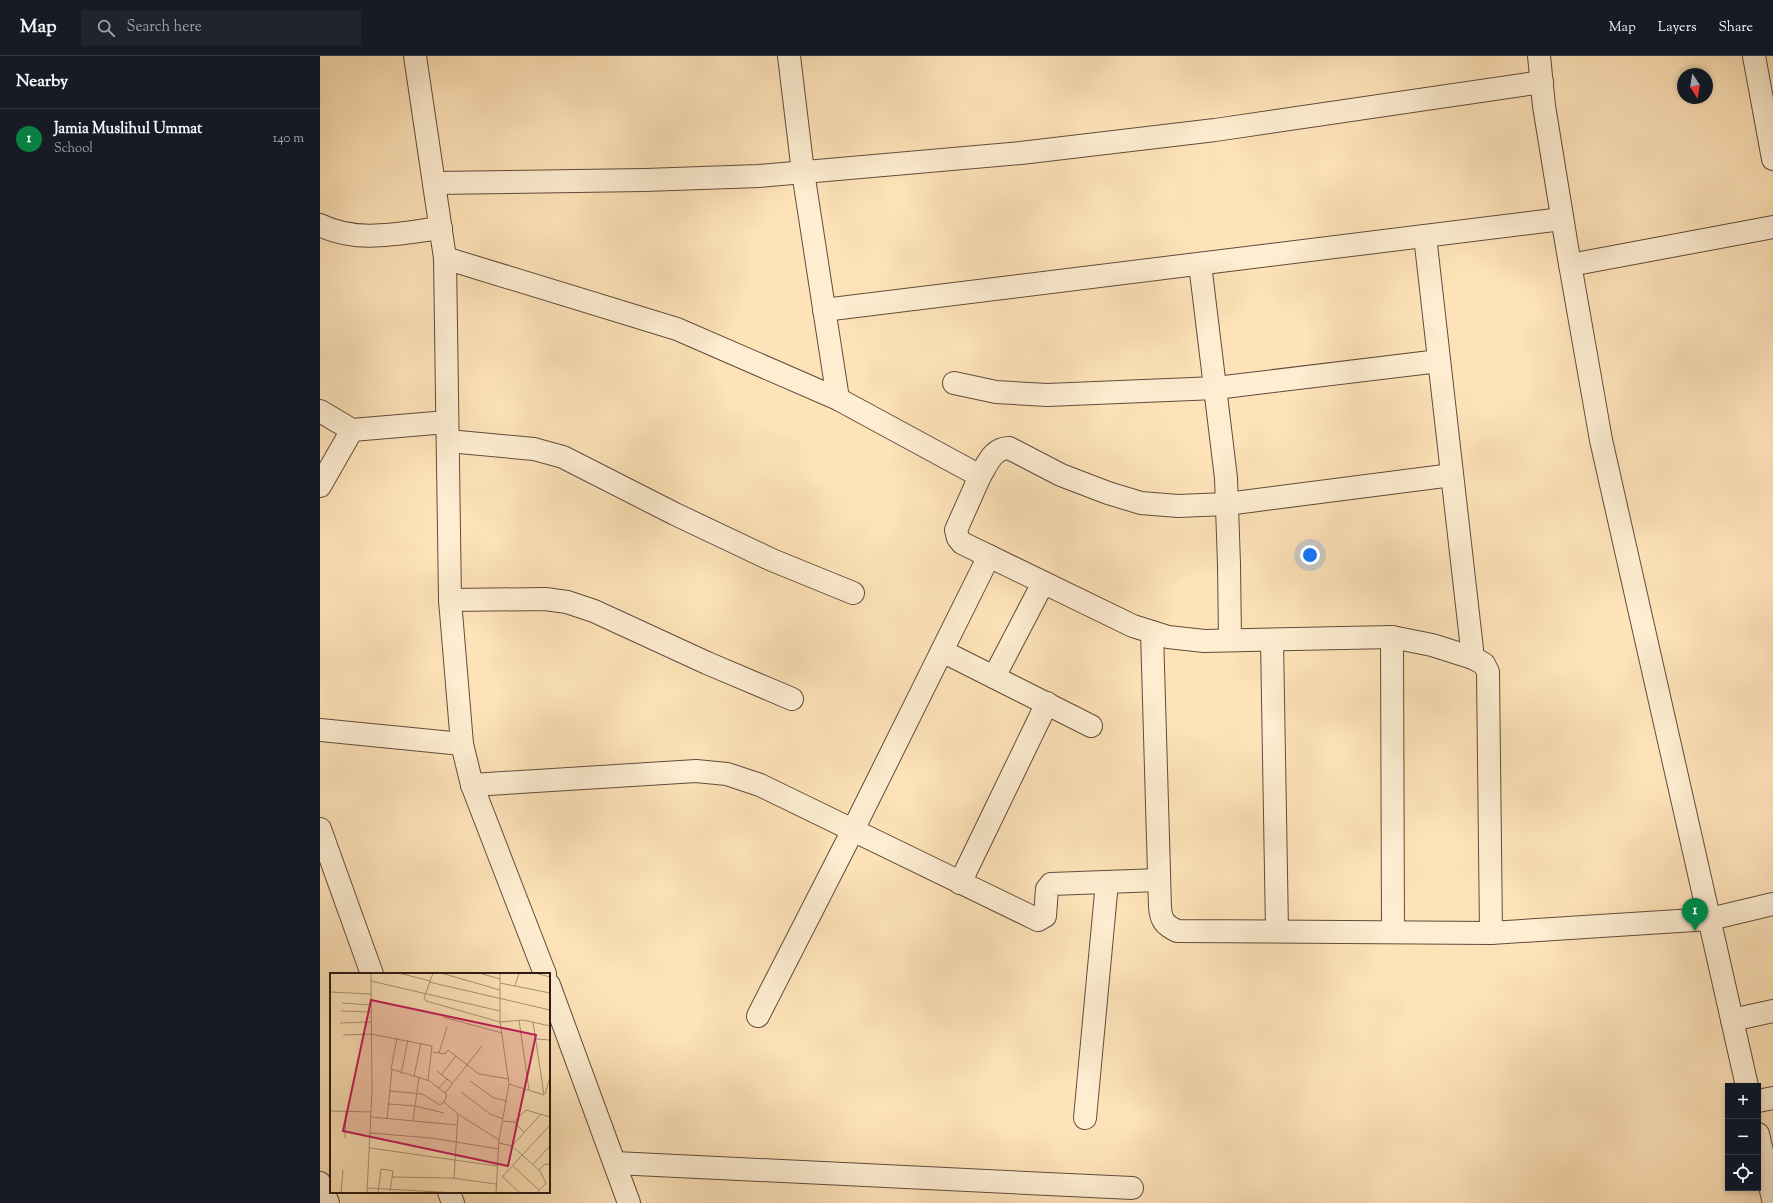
<!DOCTYPE html>
<meta charset="utf-8">
<style>
:root{--surface:#171b24;--page:#20242c;--text:#f1f3f6;--muted:#9ea1a6;--line:#363941;--accent:#0b8043}
body{margin:0;font-family:"Sorts Mill Goudy",serif;background:var(--page);color:var(--text)}
.controls{position:absolute;right:12px;bottom:12px;display:grid;overflow:hidden;border-radius:0px;box-shadow:0 2px 6px #0003}
.controls button{width:36px;height:36px;display:grid;place-items:center;padding:0;border:0;border-bottom:1px solid var(--line);background:var(--surface);color:var(--text);font:20px sans-serif}
.compass{position:absolute;left:1357px;top:12px;width:36px;height:36px;border-radius:50%;background:var(--surface);box-shadow:0 2px 6px #0003;rotate:168deg}
.you{position:absolute;left:990px;top:499px;width:14px;height:14px;margin:-10px;border:3px solid #fff;border-radius:50%;background:#1a73e8;box-shadow:0 0 0 6px #1a73e833}
.badge{display:grid;place-items:center;width:26px;height:26px;border-radius:50%;background:var(--accent);color:#fff;font-size:13px;font-weight:700}
.pin{position:absolute;translate:-50% -33px;filter:drop-shadow(0 1px 2px #0008)}
.pin::after{content:'';position:absolute;top:21px;width:14px;height:12px;background:inherit;clip-path:polygon(0 0,100% 0,50% 100%)}
.list{margin:0;padding:0;list-style:none}
h2{display:flex;justify-content:space-between;align-items:center;height:52px;margin:0;padding:0 16px;font-size:17px}
h2 small{font-size:13px;font-weight:400;color:var(--muted)}
.list li{display:grid;grid-template-columns:26px 1fr auto;gap:12px;align-items:center;box-sizing:border-box;height:60px;padding:0 16px;border-top:1px solid var(--line)}
.list b{display:block;font-size:15px;white-space:nowrap}
.list p{margin:0;font-size:13px;white-space:nowrap;color:var(--muted)}
.list em{font-size:13px;font-style:normal;color:var(--muted)}
.icon{flex:none;width:22px;height:22px;fill:none;stroke:currentColor;stroke-width:2;stroke-linecap:round;stroke-linejoin:round}
.map{position:relative;flex:none;width:1453px;height:1147px;overflow:hidden}
header{display:flex;align-items:center;gap:24px;box-sizing:border-box;height:56px;padding:0 20px;background:var(--surface);border-bottom:1px solid var(--line)}
header strong{font-size:19px}
nav{display:flex;gap:22px;margin-inline-start:auto;font-size:14px}
.search{width:280px;height:36px;background:var(--page);display:flex;align-items:center;gap:10px;box-sizing:border-box;padding:0 14px;border-radius:0px;color:var(--muted);font-size:15px}
main{display:flex}
aside{flex:1;background:var(--surface)}
.map>svg:first-child{display:block}
.lines{fill:none;stroke-linecap:round;stroke-linejoin:round}
.street-casing{stroke:#614c3b;stroke-width:24}
.street{stroke:#feedd1;stroke-width:22}
.inset-road{fill:none;stroke:#aa9375;stroke-width:1}
.view{fill:#c2185b;fill-opacity:0.15;stroke:#c2185b;stroke-width:2}
.inset-edge{fill:none;stroke:#2d1a11;stroke-width:2}
</style>
<header>
<strong>Map</strong>
<div class="search"><svg class="icon" aria-label="search" viewBox="0 0 24 24"><circle cx="10" cy="10" r="6"/><path d="M15 15l6 6"/></svg>Search here</div>
<nav><a>Map</a><a>Layers</a><a>Share</a></nav>
</header>
<main>
<aside>
<h2>Nearby<small></small></h2>
<ul class="list">
<li><span class="badge">1</span><div><b>Jamia Muslihul Ummat</b><p>School</p></div><em>140 m</em></li>
</ul>
</aside>
<div class="map">
<svg width="1453" height="1147" viewBox="0 0 1453 1147">
<rect width="100%" height="100%" fill="#fee3b8"/>
<filter id="stains"><feTurbulence type="fractalNoise" baseFrequency=".005" numOctaves="4"/><feColorMatrix values="0 0 0 0 .2 0 0 0 0 .09 0 0 0 0 .02 0 0 0 .5 -.17"/></filter>
<radialGradient id="worn" r=".72"><stop offset=".6" stop-color="#630" stop-opacity="0"/><stop offset="1" stop-color="#630" stop-opacity=".3"/></radialGradient>
<g class="lines">
<defs>
<g id="street">
<polyline points="95,0 125,202 130,544 142,688 152,729 225,918"/>
<polyline points="469,0 483,116 518,343"/>
<polyline points="1219,0 1224,50 1247,191 1281,384 1427,1030"/>
<polyline points="1434,0 1453,103"/>
<polyline points="114,127 325,124 439,120 701,97 895,74 1222,26"/>
<path d="M0,169C38,188 81,177 121,172"/>
<polyline points="1105,180 1153,602"/>
<polyline points="125,202 357,273 518,343 660,420 636,474 638,482 642,487 813,570 848,581 884,585 1072,581 1112,589 1153,602 1164,608 1168,616 1171,877"/>
<polyline points="880,208 906,422 909,508 910,584"/>
<polyline points="1250,209 1453,171"/>
<polyline points="504,254 1242,163"/>
<polyline points="634,327 676,336 727,339 896,332 1119,305"/>
<polyline points="0,355 32,374 127,366"/>
<polyline points="128,385 214,393 243,401 355,458 452,504 533,537"/>
<path d="M660,420C668,407 673,392 689,392L741,419L788,437L821,447L858,450L907,448L1132,419"/>
<polyline points="0,430 32,374"/>
<polyline points="130,544 225,543 247,546 274,555 387,607 472,643"/>
<path d="M832,576L840,851C841,865 845,869 857,875L1171,877L1390,863L1453,848"/>
<polyline points="1072,581 1073,876"/>
<polyline points="952,584 957,875"/>
<polyline points="622,595 771,670"/>
<polyline points="674,621 723,527"/>
<polyline points="0,674 142,688"/>
<polyline points="152,729 376,715 407,718 440,729 718,864 725,860 727,833 731,828 839,824"/>
<polyline points="0,773 52,918"/>
<polyline points="640,827 727,647"/>
<polyline points="229,929 309,1147"/>
<polyline points="438,960 533,774 669,500"/>
<polyline points="1412,964 1453,955"/>
<polyline points="1438,1045 1453,1042"/>
<polyline points="765,1062 787,826"/>
<polyline points="1438,1078 1453,1143"/>
<polyline points="295,1107 812,1132"/>
<polyline points="0,1127 8,1147"/>
<polyline points="129,1136 133,1147"/>
</g>
</defs>
<use href="#street" class="street-casing"/>
<use href="#street" class="street"/>
</g>
<g transform="translate(10 917)">
<rect width="220" height="220" fill="#fee3b8"/>
<path class="inset-road" d="M69,0L100,8M103,0L94,25L96,28L170,49L193,47L220,53M111,0L170,17M149,0L170,6M205,0L220,4M41,8L170,38M99,9L220,37M170,10L220,20M185,13L189,0M0,19L41,21M12,30L41,32M11,38L41,39M113,44L172,60M189,47L199,117M10,50L41,49M13,62L41,61L102,73L98,107M67,65L61,96L100,108L117,122L114,129L128,141L169,167M206,66L220,67M103,79L115,81L118,77L149,101L179,106M109,80L117,54M107,98L122,110M71,101L78,67M111,102L126,83M84,103L91,70M140,108L164,125L177,128M179,111L214,122L203,49M109,115L117,106M60,118L92,121L110,132L114,129M131,119L160,141L173,146M115,120L152,73M215,121L220,104M59,131L85,133L114,140M0,138L41,139M41,144L127,152M57,146L62,96M83,148L89,104M173,148L184,149L194,159M184,149L196,137L220,144M40,160L101,165L169,176M15,165L16,138M169,170L182,173L210,198L216,210L207,220M182,173L211,141M40,175L167,193M203,191L220,173M183,193L209,217M209,197L215,191L220,192M172,203L190,220M173,203L220,152M62,204L122,205L166,211M124,205L128,141M38,215L127,220M11,220L13,197M37,220L42,118L41,0M48,220L51,196L63,198L60,218M166,220L169,167L179,111L170,49V0"/>
<path class="view" d="M41,27L206,62L178,193L13,158Z"/>
<rect width="220" height="220" class="inset-edge"/>
</g>
<rect width="100%" height="100%" filter="url(#stains)"/>
<rect width="100%" height="100%" fill="url(#worn)"/>
</svg>
<div class="controls">
<button>+</button>
<button>−</button>
<button><svg class="icon" aria-label="locate" viewBox="0 0 24 24"><circle cx="12" cy="12" r="6"/><path d="M12 2v4M12 18v4M2 12h4M18 12h4"/></svg></button>
</div>
<svg class="compass" viewBox="-18 -18 36 36"><path d="M0-13l5 13h-10z" fill="#e53935"/><path d="M0 13l5-13h-10z" fill="#9ea1a6"/></svg>
<div class="you"></div>
<div class="pin badge" style="left:1375px;top:875px">1</div>
</div>
</main>
